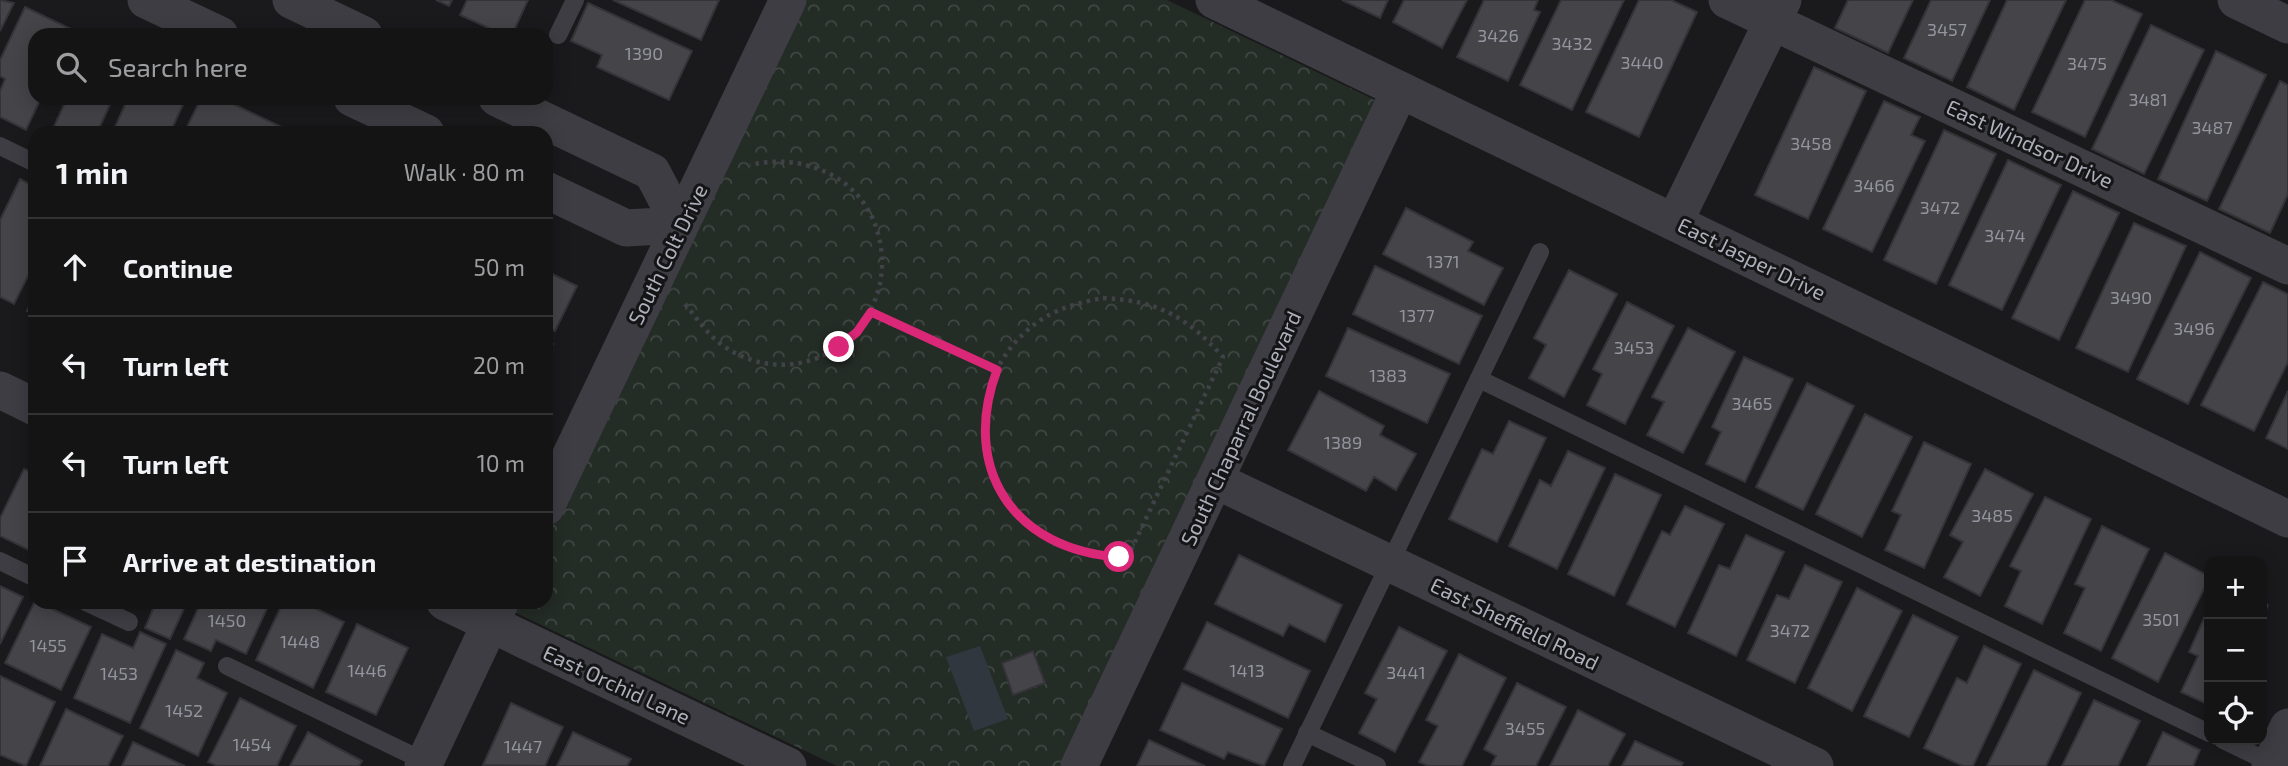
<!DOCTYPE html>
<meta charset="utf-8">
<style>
:root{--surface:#141415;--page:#212122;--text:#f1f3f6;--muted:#9d9ea0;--line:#333334}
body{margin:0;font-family:"Exo 2",sans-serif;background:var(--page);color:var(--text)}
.controls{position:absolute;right:21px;bottom:21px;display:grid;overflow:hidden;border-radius:14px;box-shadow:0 4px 18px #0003}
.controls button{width:63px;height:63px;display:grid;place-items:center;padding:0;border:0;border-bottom:2px solid var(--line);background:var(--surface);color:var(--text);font:35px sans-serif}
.stop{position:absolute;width:21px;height:21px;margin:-16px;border:5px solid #db2777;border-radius:50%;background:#fff}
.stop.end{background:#db2777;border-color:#fff;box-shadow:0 2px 7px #0008}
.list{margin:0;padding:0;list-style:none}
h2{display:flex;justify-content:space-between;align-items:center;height:91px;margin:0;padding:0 28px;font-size:30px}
h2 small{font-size:23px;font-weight:400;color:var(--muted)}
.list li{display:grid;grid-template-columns:46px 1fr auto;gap:21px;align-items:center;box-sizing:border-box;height:98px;padding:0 28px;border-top:2px solid var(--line)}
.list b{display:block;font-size:26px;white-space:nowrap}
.list em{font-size:23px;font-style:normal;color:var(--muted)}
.icon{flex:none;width:38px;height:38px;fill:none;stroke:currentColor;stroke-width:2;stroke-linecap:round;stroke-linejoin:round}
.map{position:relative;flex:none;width:2288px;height:766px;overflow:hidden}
.search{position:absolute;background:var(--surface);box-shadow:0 4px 18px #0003;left:28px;top:28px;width:525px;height:77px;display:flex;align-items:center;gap:18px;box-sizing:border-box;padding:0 24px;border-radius:21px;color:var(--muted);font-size:26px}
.panel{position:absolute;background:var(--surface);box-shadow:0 4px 18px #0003;left:28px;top:126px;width:525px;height:483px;border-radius:21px}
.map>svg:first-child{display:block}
.park{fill:url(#park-crowns)}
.water{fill:#30373f}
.building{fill:#444449;stroke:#343438;stroke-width:2}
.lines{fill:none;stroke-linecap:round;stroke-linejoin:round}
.path{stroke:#414248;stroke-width:4.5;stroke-dasharray:3.5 5;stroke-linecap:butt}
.service{stroke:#3d3d43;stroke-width:18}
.minor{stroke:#3d3d43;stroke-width:37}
.route{stroke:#db2777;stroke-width:9}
.labels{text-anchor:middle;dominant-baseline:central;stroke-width:6;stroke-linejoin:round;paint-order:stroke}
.number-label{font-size:18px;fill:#93949e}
.street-label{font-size:21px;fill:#adafbb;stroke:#151517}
</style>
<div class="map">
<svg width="2288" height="766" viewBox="0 0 2288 766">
<defs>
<pattern id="park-crowns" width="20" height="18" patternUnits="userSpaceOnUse" patternTransform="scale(1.75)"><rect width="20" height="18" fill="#242c26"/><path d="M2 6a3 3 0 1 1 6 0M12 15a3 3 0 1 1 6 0" fill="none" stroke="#414844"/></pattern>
</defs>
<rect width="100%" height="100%" fill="#1a1a1c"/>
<polygon class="park" points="803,0 1167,0 1379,102 1063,766 837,766 512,611 516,602 546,602 546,540"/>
<polygon class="water" points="980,646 1008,719 974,731 946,657"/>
<g class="building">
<polygon points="0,0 14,3 0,31"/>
<polygon points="436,0 452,0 449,6"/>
<polygon points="467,0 528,0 512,35 504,35 460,15"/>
<polygon points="613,0 719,0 701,40"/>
<polygon points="1342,0 1388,0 1380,18"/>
<polygon points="1404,0 1467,0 1442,48 1393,22"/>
<polygon points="1484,0 1538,0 1534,10 1540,12 1508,81 1457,57"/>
<polygon points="1561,0 1624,0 1572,110 1520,85"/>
<polygon points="1639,0 1671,0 1697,12 1639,137 1586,112"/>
<polygon points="1848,0 1913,0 1888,53 1835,28"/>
<polygon points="1931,0 1990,0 1952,81 1904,58"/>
<polygon points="2007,0 2066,0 2014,110 1967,87"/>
<polygon points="2085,0 2111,0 2142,14 2085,137 2032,112"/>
<polygon points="588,3 692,51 669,100 597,67 602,55 571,41"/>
<polygon points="25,7 73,30 71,35 35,35 35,98 41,98 26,130 0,117 0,91 5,79 0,76 0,60"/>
<polygon points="2151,25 2204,50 2144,174 2092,149"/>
<polygon points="2216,51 2266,75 2207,201 2158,179"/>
<polygon points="1814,67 1866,91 1808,219 1755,195"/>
<polygon points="2280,81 2288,85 2288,194 2270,233 2219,209"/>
<polygon points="67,98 113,98 97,133 51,133"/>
<polygon points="128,98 186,98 170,133 125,133 115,127"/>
<polygon points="201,98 221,98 294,133 184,133"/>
<polygon points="1884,101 1920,117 1911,135 1925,141 1872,252 1823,229"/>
<polygon points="1944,130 1996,154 1936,284 1884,260"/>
<polygon points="2008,160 2061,185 2002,310 1949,285"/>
<polygon points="20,179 35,187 35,262 14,304 0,297 0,220"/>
<polygon points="2073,191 2119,213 2059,340 2012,318"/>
<polygon points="1406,208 1473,242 1468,251 1503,268 1484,305 1383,254"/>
<polygon points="2134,223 2186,246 2128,372 2076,348"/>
<polygon points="2200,252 2251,278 2188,404 2137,379"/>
<polygon points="1375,266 1482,316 1459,364 1353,314"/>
<polygon points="1569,270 1617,294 1564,397 1529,378 1546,345 1534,338"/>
<polygon points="546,271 577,286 555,331 546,326"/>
<polygon points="2263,282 2288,294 2288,362 2254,431 2201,405"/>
<polygon points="35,293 35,315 27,311"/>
<polygon points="1627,302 1674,326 1625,424 1587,405 1602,374 1593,369"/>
<polygon points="1348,328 1450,374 1427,423 1326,376"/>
<polygon points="1688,328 1735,352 1683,453 1647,435 1664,402 1652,397"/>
<polygon points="546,340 553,344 546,357"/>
<polygon points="1744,357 1793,379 1745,482 1706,464 1721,432 1712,427"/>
<polygon points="1807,383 1854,406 1803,510 1756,487"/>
<polygon points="1319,391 1384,426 1380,435 1416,454 1396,490 1374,477 1366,491 1288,450"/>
<polygon points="2288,391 2288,449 2266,438"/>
<polygon points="1865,414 1912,437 1862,537 1816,514"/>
<polygon points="1509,421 1546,438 1497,542 1449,519 1482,449 1493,454"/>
<polygon points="1924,442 1971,464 1924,568 1885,550 1901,515 1892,511"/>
<polygon points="1568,451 1605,468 1557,569 1509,546 1540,480 1551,486"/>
<polygon points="24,469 35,474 35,553 0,536 0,518"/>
<polygon points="1985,469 2033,494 1980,596 1944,577 1963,542 1950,535"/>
<polygon points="1615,474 1661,495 1614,596 1568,574"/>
<polygon points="2045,497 2091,519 2042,624 2005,606 2021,571 2010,566"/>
<polygon points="1685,506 1724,524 1675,627 1627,604 1662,531 1670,535"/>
<polygon points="2102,526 2149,549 2101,651 2064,633 2085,588 2075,584"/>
<polygon points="1746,535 1784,552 1736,656 1688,633 1719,565 1730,569"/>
<polygon points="2165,553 2209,576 2209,579 2158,682 2112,658"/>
<polygon points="1239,555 1342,605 1325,642 1289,624 1283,636 1215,604"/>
<polygon points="1805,565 1842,582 1795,683 1747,660 1777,595 1789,599"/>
<polygon points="0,586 23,597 0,644"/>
<polygon points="1857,588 1902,611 1852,711 1808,688"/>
<polygon points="35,601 91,627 61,690 5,663"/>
<polygon points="139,602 187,602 170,639 145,628 153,609"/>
<polygon points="201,602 270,602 246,654 216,640 211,651 184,639"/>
<polygon points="283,602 302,602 344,622 313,688 256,660"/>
<polygon points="2262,602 2268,605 2262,619"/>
<polygon points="2209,607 2209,705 2181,692 2198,656 2189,652"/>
<polygon points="1913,615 1958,637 1909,737 1864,716"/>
<polygon points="1207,622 1310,671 1288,718 1184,669"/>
<polygon points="357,624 408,648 376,715 326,692"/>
<polygon points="1399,627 1447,651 1395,752 1359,733 1377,699 1365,693"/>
<polygon points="140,632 166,644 130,723 74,698 102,634 133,648"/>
<polygon points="1984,646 2021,664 1973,766 1963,766 1924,748 1957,678 1967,683"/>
<polygon points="176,650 204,663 197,678 227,693 198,756 140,728"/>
<polygon points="1033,651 1045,683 1013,695 1002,663"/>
<polygon points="1459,654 1506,678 1462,766 1428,766 1419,762 1438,726 1426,720"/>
<polygon points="2034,670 2081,693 2046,766 1987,766"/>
<polygon points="0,676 55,702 26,766 0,755"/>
<polygon points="1182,683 1282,729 1264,766 1228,752 1224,759 1160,730"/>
<polygon points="1517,683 1566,707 1536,766 1491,766 1496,756 1484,749"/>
<polygon points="240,698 296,726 277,766 217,766 208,762"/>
<polygon points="2094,700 2140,721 2118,766 2062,766"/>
<polygon points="511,703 563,727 545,766 483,765"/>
<polygon points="66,709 123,736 108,766 40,766"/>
<polygon points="1578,710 1625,734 1608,766 1550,766"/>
<polygon points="308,732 362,761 359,766 290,766"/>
<polygon points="573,732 631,759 627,766 557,766"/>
<polygon points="2163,732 2200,750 2193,766 2147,766"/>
<polygon points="1149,740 1205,766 1137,766"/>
<polygon points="1635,741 1683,763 1681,766 1622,766"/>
<polygon points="133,742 185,766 122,766"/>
</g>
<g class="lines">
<g class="path">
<path d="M1103,298C1158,301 1186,316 1223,357L1131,550C1115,560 1097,557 1080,551C983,523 949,395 1030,328C1051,310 1076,303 1103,298Z"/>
<path d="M685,304C698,319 708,336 725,347C808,402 908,320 876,227C870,208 855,189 837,178C810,162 781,158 750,165"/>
<polyline points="871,312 997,370"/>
</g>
<g class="service">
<polyline points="558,35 575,0"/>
<polyline points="0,146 35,163"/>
<polyline points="1479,379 2209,733"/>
<polyline points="0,561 35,578"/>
<polyline points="86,602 129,622"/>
<polyline points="227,666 428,763"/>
<polyline points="1307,733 1377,766"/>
<polyline points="2223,740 2271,763"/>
<polyline points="1292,766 1540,252"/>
</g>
<g class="minor">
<polyline points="146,0 220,35"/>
<polyline points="291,0 364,35"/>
<polyline points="1214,0 2288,519"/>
<polyline points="1727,0 2288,266"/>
<polyline points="2236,0 2288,25"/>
<polyline points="352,98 426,133"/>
<polyline points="497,98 652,172 680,225 626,228 546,190"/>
<polyline points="1675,221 1783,0"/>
<polyline points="0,390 35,407"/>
<polyline points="1215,480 1815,766"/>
<polyline points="546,507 788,0"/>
<polyline points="445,602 788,766"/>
<polyline points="423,766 500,603"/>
<polyline points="1079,766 1400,90"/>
<polyline points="2270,766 2288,727"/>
</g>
</g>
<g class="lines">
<path class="route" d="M839,347L857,332L871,312L997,370C960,469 1014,550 1119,557"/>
</g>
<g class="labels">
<g class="number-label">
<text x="1947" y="29">3457</text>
<text x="1498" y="35">3426</text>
<text x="1572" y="43">3432</text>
<text x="644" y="53">1390</text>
<text x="1642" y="62">3440</text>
<text x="2087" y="63">3475</text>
<text x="2148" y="99">3481</text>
<text x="2212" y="127">3487</text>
<text x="1811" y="143">3458</text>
<text x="1874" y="185">3466</text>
<text x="1940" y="207">3472</text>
<text x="2005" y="235">3474</text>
<text x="1443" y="261">1371</text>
<text x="2131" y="297">3490</text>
<text x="1417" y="315">1377</text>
<text x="2194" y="328">3496</text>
<text x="1634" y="347">3453</text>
<text x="1388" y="375">1383</text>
<text x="1752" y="403">3465</text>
<text x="1343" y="442">1389</text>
<text x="1992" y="515">3485</text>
<text x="2161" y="619">3501</text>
<text x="227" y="620">1450</text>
<text x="1790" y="630">3472</text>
<text x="300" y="641">1448</text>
<text x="48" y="645">1455</text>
<text x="367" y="670">1446</text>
<text x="1247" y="670">1413</text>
<text x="1406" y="672">3441</text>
<text x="119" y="673">1453</text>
<text x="184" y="710">1452</text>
<text x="1525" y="728">3455</text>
<text x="252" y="744">1454</text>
<text x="523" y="746">1447</text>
</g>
<g class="street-label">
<text transform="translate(2030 143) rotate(25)">East Windsor Drive</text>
<text transform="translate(667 254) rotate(-64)">South Colt Drive</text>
<text transform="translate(1752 258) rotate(26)">East Jasper Drive</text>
<text transform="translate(1240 428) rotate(-65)">South Chaparral Boulevard</text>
<text transform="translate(1515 623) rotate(26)">East Sheffield Road</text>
<text transform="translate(617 684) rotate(25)">East Orchid Lane</text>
</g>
</g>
</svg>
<div class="controls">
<button>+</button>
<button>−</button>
<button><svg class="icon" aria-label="locate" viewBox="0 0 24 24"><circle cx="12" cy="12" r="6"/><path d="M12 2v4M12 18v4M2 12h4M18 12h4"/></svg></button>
</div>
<div class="stop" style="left:1119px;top:557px"></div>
<div class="stop end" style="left:839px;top:347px"></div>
<div class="search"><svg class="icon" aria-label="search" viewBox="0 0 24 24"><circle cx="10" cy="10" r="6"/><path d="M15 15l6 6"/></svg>Search here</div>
<section class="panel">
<h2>1 min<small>Walk · 80 m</small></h2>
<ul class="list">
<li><svg class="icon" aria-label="ahead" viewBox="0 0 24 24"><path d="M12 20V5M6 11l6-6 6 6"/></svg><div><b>Continue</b></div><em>50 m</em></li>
<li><svg class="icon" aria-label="left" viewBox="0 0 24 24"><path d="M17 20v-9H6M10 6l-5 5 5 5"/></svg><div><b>Turn left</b></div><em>20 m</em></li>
<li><svg class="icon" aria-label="left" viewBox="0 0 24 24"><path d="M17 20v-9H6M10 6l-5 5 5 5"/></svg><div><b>Turn left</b></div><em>10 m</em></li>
<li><svg class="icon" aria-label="arrive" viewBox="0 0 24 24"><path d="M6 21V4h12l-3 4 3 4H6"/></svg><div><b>Arrive at destination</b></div></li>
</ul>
</section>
</div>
